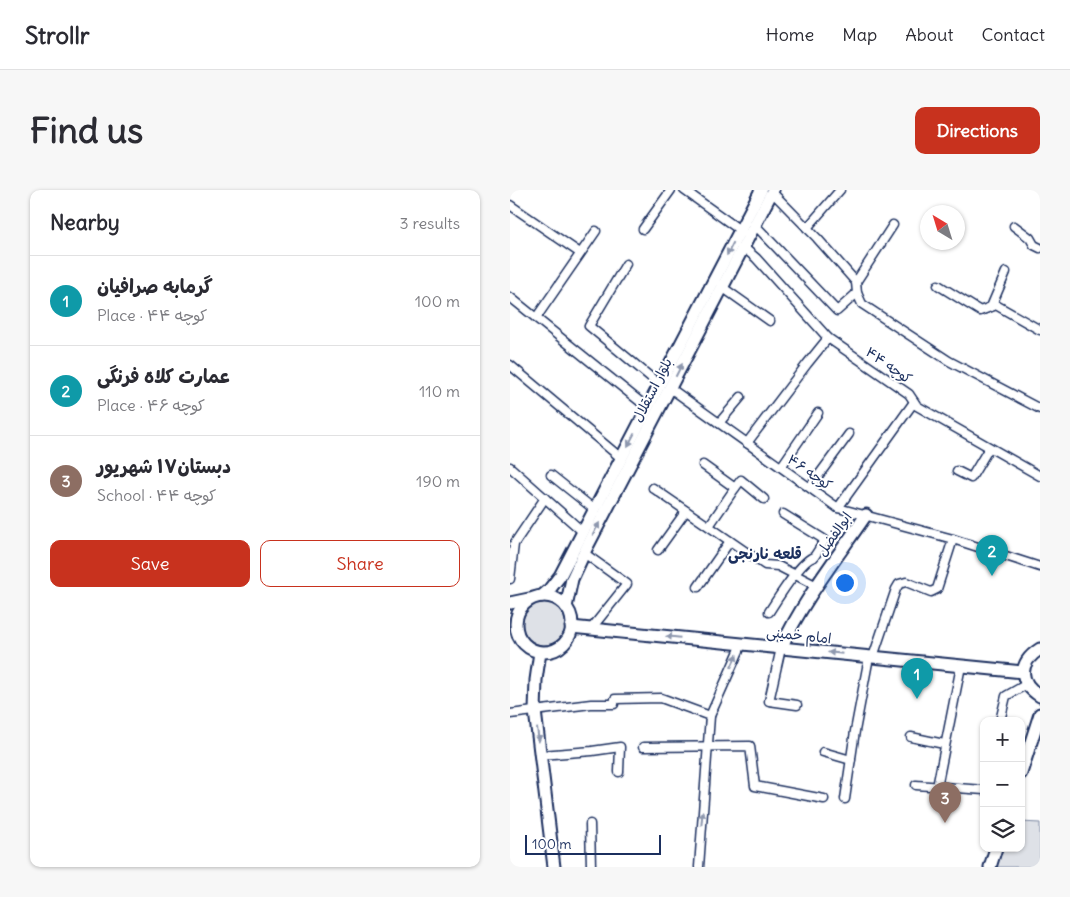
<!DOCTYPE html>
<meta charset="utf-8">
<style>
:root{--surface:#fff;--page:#f7f7f7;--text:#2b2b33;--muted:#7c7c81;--line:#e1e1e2;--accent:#c8321e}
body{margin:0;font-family:Delius,"Playpen Sans Arabic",sans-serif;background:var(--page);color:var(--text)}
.controls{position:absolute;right:15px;bottom:15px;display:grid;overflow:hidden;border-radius:10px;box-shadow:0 1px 4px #0004}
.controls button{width:45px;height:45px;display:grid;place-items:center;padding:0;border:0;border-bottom:1px solid var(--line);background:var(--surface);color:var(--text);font:25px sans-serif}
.compass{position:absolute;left:410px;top:15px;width:45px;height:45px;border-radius:50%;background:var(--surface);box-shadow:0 1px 4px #0004;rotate:322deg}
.scale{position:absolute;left:15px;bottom:12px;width:136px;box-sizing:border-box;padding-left:5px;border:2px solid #1b2f5e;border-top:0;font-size:14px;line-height:18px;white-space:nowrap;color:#1b2f5e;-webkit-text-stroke:4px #fff;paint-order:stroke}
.you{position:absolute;left:334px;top:392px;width:18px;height:18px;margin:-12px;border:4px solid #fff;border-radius:50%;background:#1a73e8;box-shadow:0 0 0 8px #1a73e833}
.badge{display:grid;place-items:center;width:32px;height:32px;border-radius:50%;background:var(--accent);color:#fff;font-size:16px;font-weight:700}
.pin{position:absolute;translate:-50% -41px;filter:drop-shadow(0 1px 2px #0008)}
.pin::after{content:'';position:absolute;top:26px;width:18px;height:15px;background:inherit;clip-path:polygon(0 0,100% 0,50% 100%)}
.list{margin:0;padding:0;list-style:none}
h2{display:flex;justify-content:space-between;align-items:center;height:65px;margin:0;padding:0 20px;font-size:21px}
h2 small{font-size:16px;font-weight:400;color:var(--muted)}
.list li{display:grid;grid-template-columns:32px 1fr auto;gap:15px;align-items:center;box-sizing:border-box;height:90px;padding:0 20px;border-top:1px solid var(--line)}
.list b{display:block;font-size:19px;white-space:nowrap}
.list p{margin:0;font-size:16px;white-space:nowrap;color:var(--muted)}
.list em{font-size:16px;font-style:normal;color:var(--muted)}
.actions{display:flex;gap:10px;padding:15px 20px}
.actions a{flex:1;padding:11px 0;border:1px solid var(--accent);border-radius:10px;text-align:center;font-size:18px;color:var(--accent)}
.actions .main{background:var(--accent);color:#fff}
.icon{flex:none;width:28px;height:28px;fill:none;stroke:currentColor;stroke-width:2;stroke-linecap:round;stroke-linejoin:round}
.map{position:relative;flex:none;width:530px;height:677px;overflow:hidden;border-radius:10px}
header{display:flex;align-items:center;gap:30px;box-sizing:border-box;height:70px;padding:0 25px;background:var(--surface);border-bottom:1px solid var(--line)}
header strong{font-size:24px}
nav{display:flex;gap:28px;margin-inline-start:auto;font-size:18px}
.intro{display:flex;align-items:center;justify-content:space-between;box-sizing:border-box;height:120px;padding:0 30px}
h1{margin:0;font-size:35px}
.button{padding:12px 22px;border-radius:10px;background:var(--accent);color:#fff;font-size:18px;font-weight:700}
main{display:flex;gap:30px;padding:0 30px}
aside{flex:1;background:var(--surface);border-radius:10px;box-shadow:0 1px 4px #0004}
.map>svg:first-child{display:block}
.green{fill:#dee1e7;stroke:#7c88a2}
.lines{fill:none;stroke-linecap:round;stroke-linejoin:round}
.street-casing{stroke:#1b2f5e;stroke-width:11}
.secondary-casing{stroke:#1b2f5e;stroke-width:15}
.street{stroke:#fff;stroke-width:8}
.secondary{stroke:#fff;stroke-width:11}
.oneway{fill:#8d97ae}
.labels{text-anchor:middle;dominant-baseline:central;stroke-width:4;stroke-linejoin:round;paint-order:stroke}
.street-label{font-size:14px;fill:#1b2f5e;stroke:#fff}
.neighbourhood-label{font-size:15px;font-weight:bold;fill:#1b2f5e;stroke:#fff}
</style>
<header>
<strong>Strollr</strong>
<nav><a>Home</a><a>Map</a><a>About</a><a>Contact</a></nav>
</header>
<div class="intro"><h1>Find us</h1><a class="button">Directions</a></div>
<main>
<aside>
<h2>Nearby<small>3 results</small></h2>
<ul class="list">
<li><span class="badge" style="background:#0f9aa8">1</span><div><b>گرمابه صرافیان</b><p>Place · کوچه ۴۴</p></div><em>100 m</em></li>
<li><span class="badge" style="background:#0f9aa8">2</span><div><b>عمارت کلاه فرنگی</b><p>Place · کوچه ۴۶</p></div><em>110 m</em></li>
<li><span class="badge" style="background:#8d6e63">3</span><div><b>دبستان۱۷ شهریور</b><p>School · کوچه ۴۴</p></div><em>190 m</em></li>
</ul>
<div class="actions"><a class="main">Save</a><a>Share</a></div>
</aside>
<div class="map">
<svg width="530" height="677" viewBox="0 0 530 677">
<rect width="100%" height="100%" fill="#fff"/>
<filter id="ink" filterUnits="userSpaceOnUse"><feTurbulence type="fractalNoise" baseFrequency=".02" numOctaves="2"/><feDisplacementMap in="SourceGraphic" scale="10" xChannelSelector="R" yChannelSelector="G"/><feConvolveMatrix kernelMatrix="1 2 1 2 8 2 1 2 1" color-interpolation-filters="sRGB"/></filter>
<g filter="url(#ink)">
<g class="green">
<circle cx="34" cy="433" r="22"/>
<polygon points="511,632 530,633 530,677 486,677 491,658 511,658"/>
</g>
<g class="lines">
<defs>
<g id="street">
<polyline points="174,0 234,43"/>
<polyline points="262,2 307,48 346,92 347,103 352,114 439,171 530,219"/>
<polyline points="0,15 70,63"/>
<polyline points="245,35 327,121 347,103"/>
<polyline points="504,36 520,48 524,55 530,58"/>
<polyline points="297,38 330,0"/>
<polyline points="133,39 161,0"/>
<polyline points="233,57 246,68 318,148 399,204 407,216 530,286"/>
<polyline points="116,74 79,136 150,195"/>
<polyline points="346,92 383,35"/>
<polyline points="428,95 470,121 486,115 530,140"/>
<polyline points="212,97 260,131"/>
<polyline points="0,107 138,218"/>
<polyline points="481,117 496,82"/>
<polyline points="26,128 86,41"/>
<polyline points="0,175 111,268"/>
<polyline points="160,198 328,318 443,349 530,377"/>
<polyline points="209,233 231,207"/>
<polyline points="237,253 297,174 318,148"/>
<polyline points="193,275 225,298 199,336"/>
<polyline points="0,277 73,342"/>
<polyline points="271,277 308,223"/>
<polyline points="447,281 461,288 479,258"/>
<polyline points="41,285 85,320"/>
<polyline points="300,297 339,244"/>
<polyline points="143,298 255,375 268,376 305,395"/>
<polyline points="225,298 231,290 254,309"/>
<polyline points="328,318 404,212"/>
<polyline points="148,360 176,321"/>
<polyline points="74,363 117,394 81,439"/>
<polyline points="0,389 4,354 35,308"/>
<polyline points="188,397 220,351"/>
<path d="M259,422C266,411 292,369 304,367L315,350L273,324"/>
<polyline points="271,458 259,511 287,515"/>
<polyline points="363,467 386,399 389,394 396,392 421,402 427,399 443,349"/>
<polyline points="0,524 81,514 104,514 105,509 151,508 200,526"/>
<polyline points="490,531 496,506 517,494"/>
<polyline points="401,547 434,554"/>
<polyline points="133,557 240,556 245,596 314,609"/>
<polyline points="313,562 341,570"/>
<polyline points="31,565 82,561 110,557 109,582"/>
<polyline points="406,595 474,600"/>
<polyline points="427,597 451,476"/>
<polyline points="335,609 345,541 359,467"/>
<polyline points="80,634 81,677"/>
<polyline points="189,677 200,526 232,454"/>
</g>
<g id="secondary">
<polyline points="32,406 39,400 50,386 251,0"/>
<circle cx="34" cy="434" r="28"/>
<polyline points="0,413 19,409"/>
<polyline points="56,417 62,389 76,359 263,0"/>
<polyline points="61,437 513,482"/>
<path d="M271,458C293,410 326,369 356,325"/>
<path d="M530,459C508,473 508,492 530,506"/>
<polyline points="30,462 26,490 25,521 44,677"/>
<polyline points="511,583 530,524"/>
<polyline points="480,677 486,658"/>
</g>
</defs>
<use href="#street" class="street-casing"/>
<use href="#secondary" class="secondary-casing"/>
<use href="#street" class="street"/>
<use href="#secondary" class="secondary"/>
</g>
<defs><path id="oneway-solid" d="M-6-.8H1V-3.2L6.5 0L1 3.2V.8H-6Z" transform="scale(1.25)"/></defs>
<g class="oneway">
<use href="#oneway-solid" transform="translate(220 59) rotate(117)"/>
<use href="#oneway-solid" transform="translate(169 180) rotate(-63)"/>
<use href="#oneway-solid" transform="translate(121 250) rotate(118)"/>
<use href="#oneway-solid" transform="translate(86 339) rotate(-62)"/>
<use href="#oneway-solid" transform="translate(163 447) rotate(-174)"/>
<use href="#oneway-solid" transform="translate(325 463) rotate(-174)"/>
<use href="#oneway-solid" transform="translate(224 471) rotate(-66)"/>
<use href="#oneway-solid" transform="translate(28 545) rotate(83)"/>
<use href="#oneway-solid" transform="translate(192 628) rotate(-85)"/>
</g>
</g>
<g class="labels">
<g class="street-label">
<text transform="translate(379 175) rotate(35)">کوچه ۴۴</text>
<text transform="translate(142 200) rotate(-63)">بلوار استقلال</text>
<text transform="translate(300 282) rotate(35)">کوچه ۴۶</text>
<text transform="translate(324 344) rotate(-55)">ابوالفضل</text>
<text transform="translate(289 445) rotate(6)">امام خمینی</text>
</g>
<g class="neighbourhood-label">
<text x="255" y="363">قلعه نارنجی</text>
</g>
</g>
</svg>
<div class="controls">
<button>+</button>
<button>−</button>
<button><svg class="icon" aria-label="layers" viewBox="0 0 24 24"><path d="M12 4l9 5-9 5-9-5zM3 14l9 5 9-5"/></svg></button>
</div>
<svg class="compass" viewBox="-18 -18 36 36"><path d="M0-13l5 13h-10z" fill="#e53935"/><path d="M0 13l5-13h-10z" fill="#7c7c81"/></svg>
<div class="scale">100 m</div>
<div class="you"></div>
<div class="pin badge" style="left:407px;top:509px;background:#0f9aa8">1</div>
<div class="pin badge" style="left:482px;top:386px;background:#0f9aa8">2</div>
<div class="pin badge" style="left:435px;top:633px;background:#8d6e63">3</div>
</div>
</main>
